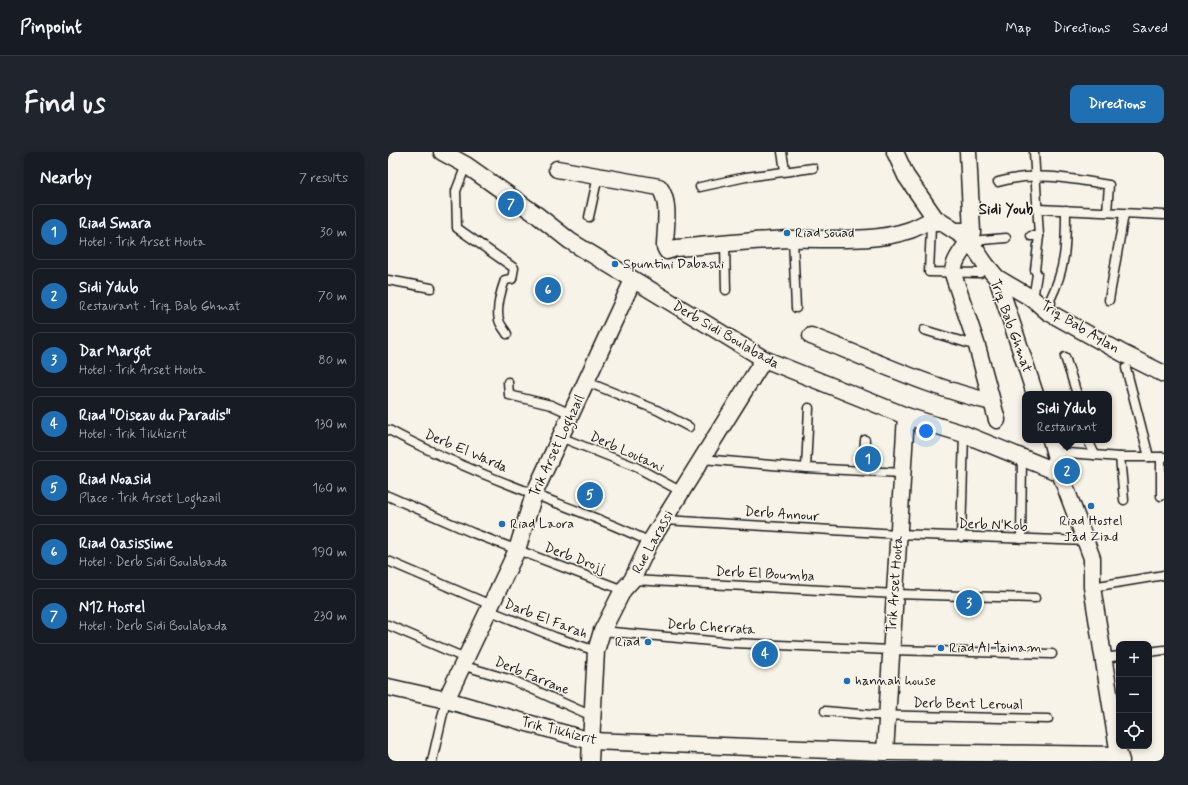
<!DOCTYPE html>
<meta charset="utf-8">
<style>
:root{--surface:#171b24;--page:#20242c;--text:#f1f3f6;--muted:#9ea1a6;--line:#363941;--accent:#1f6fb2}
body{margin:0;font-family:Mynerve,sans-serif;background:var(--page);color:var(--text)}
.controls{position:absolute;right:12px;bottom:12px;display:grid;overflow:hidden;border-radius:8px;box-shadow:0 2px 6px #0003}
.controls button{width:36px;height:36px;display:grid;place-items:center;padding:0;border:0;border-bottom:1px solid var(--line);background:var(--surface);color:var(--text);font:20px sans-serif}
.you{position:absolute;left:538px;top:279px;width:14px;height:14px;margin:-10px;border:3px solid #fff;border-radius:50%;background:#1a73e8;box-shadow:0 0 0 6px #1a73e833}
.badge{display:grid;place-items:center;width:26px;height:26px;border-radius:50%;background:var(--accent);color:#fff;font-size:13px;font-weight:700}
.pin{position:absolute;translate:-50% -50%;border:2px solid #fff;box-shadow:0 1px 4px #0006}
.popup{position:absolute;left:634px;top:239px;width:90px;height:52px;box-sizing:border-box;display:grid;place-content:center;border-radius:8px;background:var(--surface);filter:drop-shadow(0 1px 3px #0005);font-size:13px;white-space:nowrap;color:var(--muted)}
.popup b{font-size:15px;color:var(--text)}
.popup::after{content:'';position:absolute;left:50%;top:100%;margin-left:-8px;border:8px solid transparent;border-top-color:var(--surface)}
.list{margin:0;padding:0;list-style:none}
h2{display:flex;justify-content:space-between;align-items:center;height:52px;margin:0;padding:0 16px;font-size:17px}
h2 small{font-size:13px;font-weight:400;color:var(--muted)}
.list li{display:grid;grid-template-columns:26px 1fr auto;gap:12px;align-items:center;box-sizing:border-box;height:56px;margin:0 8px 8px;padding:0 8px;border:1px solid var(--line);border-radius:8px}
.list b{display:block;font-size:15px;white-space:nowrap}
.list p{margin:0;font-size:13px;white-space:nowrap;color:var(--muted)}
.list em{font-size:13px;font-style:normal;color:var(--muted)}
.icon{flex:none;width:22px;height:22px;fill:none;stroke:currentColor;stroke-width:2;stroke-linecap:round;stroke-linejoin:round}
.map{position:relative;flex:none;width:776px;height:609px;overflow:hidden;border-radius:8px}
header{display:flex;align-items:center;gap:24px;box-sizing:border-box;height:56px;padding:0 20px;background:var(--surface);border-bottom:1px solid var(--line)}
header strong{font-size:19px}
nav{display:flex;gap:22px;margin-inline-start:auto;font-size:14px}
.intro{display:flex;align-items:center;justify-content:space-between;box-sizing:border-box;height:96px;padding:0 24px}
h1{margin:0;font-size:28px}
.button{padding:10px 18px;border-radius:8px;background:var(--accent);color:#fff;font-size:14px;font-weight:700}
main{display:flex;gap:24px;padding:0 24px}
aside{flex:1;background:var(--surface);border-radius:8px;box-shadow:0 2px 6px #0003}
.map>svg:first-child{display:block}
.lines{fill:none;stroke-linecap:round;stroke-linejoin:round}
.service-casing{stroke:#1c1c1c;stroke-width:11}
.minor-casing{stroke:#1c1c1c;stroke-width:19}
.service{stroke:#f7f3e8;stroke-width:8}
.minor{stroke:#f7f3e8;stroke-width:16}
.poi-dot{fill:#1f6fb2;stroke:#f7f3e8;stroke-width:1.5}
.labels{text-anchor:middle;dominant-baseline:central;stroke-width:3;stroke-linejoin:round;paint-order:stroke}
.poi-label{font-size:14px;fill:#1c1c1c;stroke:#f7f3e8;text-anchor:start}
.street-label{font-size:14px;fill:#1c1c1c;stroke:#f7f3e8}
.neighbourhood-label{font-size:15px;font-weight:bold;fill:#1c1c1c;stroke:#f7f3e8}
</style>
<header>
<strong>Pinpoint</strong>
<nav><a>Map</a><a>Directions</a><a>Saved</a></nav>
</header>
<div class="intro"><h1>Find us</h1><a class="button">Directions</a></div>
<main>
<aside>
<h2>Nearby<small>7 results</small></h2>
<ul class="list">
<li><span class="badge">1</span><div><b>Riad Smara</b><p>Hotel · Trik Arset Houta</p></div><em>30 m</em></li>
<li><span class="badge">2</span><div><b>Sidi Ydub</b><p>Restaurant · Triq Bab Ghmat</p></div><em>70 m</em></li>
<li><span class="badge">3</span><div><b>Dar Margot</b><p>Hotel · Trik Arset Houta</p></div><em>80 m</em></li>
<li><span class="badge">4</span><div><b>Riad &quot;Oiseau du Paradis&quot;</b><p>Hotel · Trik Tikhizrit</p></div><em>130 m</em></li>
<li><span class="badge">5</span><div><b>Riad Noasid</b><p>Place · Trik Arset Loghzail</p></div><em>160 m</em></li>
<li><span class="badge">6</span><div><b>Riad Oasissime</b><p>Hotel · Derb Sidi Boulabada</p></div><em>190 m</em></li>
<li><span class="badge">7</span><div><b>N12 Hostel</b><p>Hotel · Derb Sidi Boulabada</p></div><em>230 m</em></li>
</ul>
</aside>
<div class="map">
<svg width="776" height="609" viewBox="0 0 776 609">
<rect width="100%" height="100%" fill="#f7f3e8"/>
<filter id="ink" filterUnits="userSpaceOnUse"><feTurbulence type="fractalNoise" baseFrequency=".025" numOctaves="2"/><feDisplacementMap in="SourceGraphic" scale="8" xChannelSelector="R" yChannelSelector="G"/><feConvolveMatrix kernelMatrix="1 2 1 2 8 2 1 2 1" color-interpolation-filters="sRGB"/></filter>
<g filter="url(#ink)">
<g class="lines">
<defs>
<g id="service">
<polyline points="394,0 397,18"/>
<path d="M78,13L68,39L69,76L126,116L124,127L117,128C113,139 108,156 111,168C112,173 117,178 119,182"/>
<path d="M610,30C646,19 685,27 721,33L719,60"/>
<polyline points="312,35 358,25 425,16"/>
<polyline points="650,57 776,63"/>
<polyline points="201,65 210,24"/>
<polygon points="543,75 584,75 587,89 598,113 592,121 541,120"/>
<polyline points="643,84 651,84"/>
<polyline points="405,87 408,156"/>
<polyline points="582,89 618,86"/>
<polyline points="337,92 338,138"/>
<polyline points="0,128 43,136"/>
<polyline points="645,147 649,122 647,118 651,84 646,0"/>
<polyline points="721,148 736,62"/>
<path d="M663,151L662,148C678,115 678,94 678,58"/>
<polyline points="536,178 589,194"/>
<polyline points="677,205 689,242"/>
<polyline points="738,216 761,305"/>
<polyline points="120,230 121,243 163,253 183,262"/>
<polyline points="199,230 269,258 301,275"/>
<path d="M1,278C45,302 96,323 143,341C183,357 224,371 262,390"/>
<polyline points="172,285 248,315 294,340"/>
<polyline points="700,288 707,303"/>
<polyline points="667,300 732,305 776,305"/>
<polyline points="732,305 736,348"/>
<polyline points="773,305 773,344"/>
<polyline points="314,307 418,316 515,321"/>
<polyline points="418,316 421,256"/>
<polyline points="475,318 477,288"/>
<polyline points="0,344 85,381 235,438"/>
<polyline points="277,368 510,382 699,389"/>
<polyline points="573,385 576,282"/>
<polyline points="633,387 634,305"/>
<polyline points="0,409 103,453"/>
<polyline points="244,428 508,442 647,446"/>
<polyline points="704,435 776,423"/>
<polyline points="100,458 167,485 208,499"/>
<polyline points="0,473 77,506"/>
<polyline points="214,479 345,491 502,498 664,502"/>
<polyline points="761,500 776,498"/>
<polyline points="716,506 731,504"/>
<polyline points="73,513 124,528 204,564"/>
<polyline points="437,559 483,563 660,567"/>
<polyline points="44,609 58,548"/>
</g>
<g id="minor">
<polyline points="54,0 78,13 149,63 182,89 376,207 518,264 576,282 672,321"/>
<polyline points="507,0 518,24 547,66 581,88 598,113 609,126 647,242"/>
<path d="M580,0L584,80C580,95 565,105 565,122L589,194L609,268"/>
<path d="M169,17L271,35C283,50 277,77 277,95L279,99L288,96C326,93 365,88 404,87C443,86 484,91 522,78C530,75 539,70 547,66"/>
<polyline points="609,126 645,147 660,160 736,202 776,222"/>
<path d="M423,184C483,207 542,236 604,250"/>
<polyline points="663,288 672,321 704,406 704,435 731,603 733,609"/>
<polyline points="0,535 58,548 203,589 497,600 731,603"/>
<polyline points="58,548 129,398 146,342 245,128"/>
<polyline points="497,600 518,264"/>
<polyline points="202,609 208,499 214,479 235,438 244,428 262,390 376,207"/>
</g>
</defs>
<use href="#service" class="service-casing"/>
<use href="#minor" class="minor-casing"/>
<use href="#service" class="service"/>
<use href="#minor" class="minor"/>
</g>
</g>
<g class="poi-dot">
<circle cx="399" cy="81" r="4"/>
<circle cx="227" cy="112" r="4"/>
<circle cx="703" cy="354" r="4"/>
<circle cx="114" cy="372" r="4"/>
<circle cx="260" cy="490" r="4"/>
<circle cx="553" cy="496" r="4"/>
<circle cx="459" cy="529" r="4"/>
</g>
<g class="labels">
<g class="poi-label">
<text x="407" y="81">Riad souad</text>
<text x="235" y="112">Spuntini Dabashi</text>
<text x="703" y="369" text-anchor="middle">Riad Hostel<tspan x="703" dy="16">Jad Ziad</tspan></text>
<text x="122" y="372">Riad Laora</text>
<text x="252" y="490" text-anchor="end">Riad</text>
<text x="561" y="496">Riad Al Tainam</text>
<text x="467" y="529">hannah house</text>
</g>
<g class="street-label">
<text transform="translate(623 174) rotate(70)">Triq Bab Ghmat</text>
<text transform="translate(692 175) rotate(31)">Triq Bab Aylan</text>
<text transform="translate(338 183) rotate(30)">Derb Sidi Boulabada</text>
<text transform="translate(169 294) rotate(-65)">Trik Arset Loghzail</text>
<text transform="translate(78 299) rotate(23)">Derb El Warda</text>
<text transform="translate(239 300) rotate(24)">Derb Loutani</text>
<text transform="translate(394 362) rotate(4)">Derb Annour</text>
<text transform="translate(605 373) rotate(2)">Derb N'Kob</text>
<text transform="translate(265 390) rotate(-61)">Rue Larassi</text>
<text transform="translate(187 406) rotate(20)">Derb Drojj</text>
<text transform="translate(377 422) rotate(3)">Derb El Boumba</text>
<text transform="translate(507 432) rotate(-86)">Trik Arset Houta</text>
<text transform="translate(158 467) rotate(21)">Darb El Farah</text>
<text transform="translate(323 475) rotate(4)">Derb Cherrata</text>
<text transform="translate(144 524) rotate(22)">Derb Farrane</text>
<text transform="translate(580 552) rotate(1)">Derb Bent Leroual</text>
<text transform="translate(171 579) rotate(14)">Trik Tikhizrit</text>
</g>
<g class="neighbourhood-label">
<text x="618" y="58">Sidi Youb</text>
</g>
</g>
</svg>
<div class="controls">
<button>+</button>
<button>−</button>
<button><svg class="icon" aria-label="locate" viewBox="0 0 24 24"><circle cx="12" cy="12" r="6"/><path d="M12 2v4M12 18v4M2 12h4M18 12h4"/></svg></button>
</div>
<div class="you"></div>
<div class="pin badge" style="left:480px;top:307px">1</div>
<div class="pin badge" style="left:679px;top:319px">2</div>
<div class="popup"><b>Sidi Ydub</b>Restaurant</div>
<div class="pin badge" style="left:581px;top:451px">3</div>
<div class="pin badge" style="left:377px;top:502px">4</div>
<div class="pin badge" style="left:202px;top:343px">5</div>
<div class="pin badge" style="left:160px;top:138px">6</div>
<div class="pin badge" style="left:123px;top:52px">7</div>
</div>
</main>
